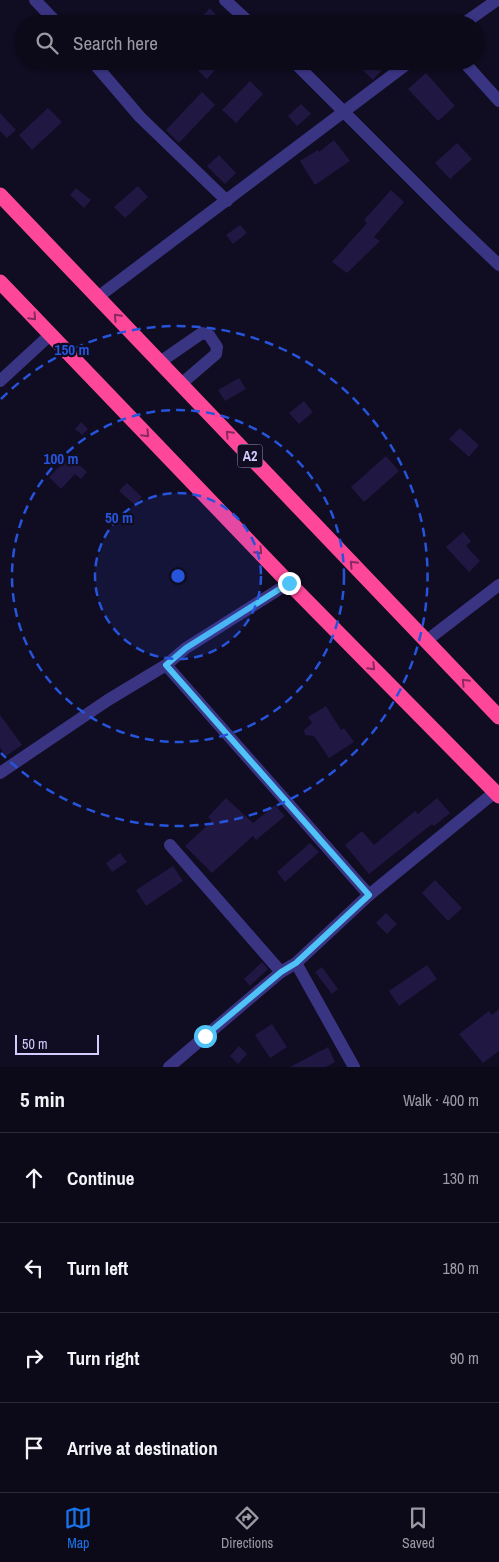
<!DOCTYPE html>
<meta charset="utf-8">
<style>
:root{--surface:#0c0919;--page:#151222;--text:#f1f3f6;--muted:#9a9aa2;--line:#2c2a38;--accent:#1a73e8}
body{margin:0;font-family:"Archivo Narrow",sans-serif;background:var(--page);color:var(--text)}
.scale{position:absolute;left:15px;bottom:12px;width:84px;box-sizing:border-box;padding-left:5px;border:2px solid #d4ccff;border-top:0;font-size:14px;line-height:18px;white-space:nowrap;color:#d4ccff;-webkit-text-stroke:4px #100c21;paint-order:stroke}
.stop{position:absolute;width:15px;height:15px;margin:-11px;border:4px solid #4fc3f7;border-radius:50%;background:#fff}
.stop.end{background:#4fc3f7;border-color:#fff;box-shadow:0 1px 5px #0008}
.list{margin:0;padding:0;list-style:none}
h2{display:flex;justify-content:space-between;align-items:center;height:65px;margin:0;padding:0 20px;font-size:21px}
h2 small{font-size:16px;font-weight:400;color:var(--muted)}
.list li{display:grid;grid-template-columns:32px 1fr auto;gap:15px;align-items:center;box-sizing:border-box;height:90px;padding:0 20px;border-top:1px solid var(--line)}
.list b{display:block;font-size:19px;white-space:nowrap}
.list em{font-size:16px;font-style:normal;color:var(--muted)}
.icon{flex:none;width:28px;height:28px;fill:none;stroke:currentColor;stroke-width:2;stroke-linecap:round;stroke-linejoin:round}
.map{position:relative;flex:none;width:499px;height:1067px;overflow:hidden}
.search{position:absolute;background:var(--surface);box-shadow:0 1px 4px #0004;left:15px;right:15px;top:15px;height:55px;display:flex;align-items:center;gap:12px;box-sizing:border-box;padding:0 18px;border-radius:28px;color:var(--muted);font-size:19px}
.sheet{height:425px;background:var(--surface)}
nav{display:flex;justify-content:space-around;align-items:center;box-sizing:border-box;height:70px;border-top:1px solid var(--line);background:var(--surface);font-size:14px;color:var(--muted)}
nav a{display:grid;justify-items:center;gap:2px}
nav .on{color:var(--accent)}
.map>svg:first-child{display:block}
.building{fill:#211743}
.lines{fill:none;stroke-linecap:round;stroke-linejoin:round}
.minor{stroke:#3a3583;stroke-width:12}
.highway{stroke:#ff479a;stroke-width:15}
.oneway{stroke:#882a5e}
.route{stroke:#4fc3f7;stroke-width:6}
.ring{fill:none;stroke:#2654da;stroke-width:2.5;stroke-dasharray:9 6}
.labels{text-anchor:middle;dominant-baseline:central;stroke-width:4.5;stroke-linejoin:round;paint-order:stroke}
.shield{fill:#100c21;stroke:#9992bc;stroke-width:1}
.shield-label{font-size:14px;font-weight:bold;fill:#d4ccff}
.centre{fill:#2654da;stroke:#100c21;stroke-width:2.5}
.ring-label{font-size:15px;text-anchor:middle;font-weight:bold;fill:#2654da;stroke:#100c21;stroke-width:4.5;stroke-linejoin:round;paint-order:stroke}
</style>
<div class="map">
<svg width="499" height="1067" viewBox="0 0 499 1067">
<rect width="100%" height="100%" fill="#100c21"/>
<g class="building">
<polygon points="210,8 217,16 209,24 195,24"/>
<polygon points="188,61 223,61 207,79"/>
<polygon points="354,61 371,61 381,71 373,80"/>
<polygon points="426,73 455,106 438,121 408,89"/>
<polygon points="250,81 263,94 236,123 222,110"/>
<polygon points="202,92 215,105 179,143 166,130"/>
<polygon points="301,104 311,114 297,126 288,116"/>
<polygon points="48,108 62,122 32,150 19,135"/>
<polygon points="0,113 16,130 7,138 0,131"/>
<polygon points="334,140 350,161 315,185 300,161 318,150 319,152"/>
<polygon points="457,143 472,159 450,179 435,163"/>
<polygon points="219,155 236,173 225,184 207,166"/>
<polygon points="138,186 148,197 125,218 114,207"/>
<polygon points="76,188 91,200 84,208 70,195"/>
<polygon points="391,190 404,202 374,237 380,241 347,273 332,262 367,223 364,220"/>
<polygon points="240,225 247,233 233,244 226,235"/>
<polygon points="239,378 246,389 225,401 218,390"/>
<polygon points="304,401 313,412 299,424 289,413"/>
<polygon points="81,422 88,429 82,435 75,429"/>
<polygon points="460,428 479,445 469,457 449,439"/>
<polygon points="70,456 87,472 81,479 75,474 61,489 49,477"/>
<polygon points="386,456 399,471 364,502 351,487"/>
<polygon points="127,483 142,497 135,505 119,491"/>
<polygon points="463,532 471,541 466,546 480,561 469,572 446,547"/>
<polygon points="326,706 341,730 344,728 354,742 329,758 314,736 305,735 304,730 312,723 308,717"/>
<polygon points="0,715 22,745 6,756 0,748"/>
<polygon points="226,798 253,823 275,805 285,816 256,840 253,836 212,873 185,846 212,821 208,817"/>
<polygon points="437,798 450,813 434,826 432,824 369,874 345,845 362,831 374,845 415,811 418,814"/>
<polygon points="310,843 319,852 285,882 277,872"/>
<polygon points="120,853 127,862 112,872 106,863"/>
<polygon points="173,866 183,881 146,906 136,890"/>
<polygon points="435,880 462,908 448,921 422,893"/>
<polygon points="386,913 397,924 387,934 376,923"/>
<polygon points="262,962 268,969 250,986 244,979"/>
<polygon points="427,965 437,979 399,1006 389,991"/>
<polygon points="322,967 338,989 332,994 315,972"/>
<polygon points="499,1009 499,1051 483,1063 459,1034 489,1011 492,1015"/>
<polygon points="272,1024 287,1047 270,1058 255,1035"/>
<polygon points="239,1046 247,1054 238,1064 230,1056"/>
<polygon points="328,1047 335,1062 326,1067 290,1067"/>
</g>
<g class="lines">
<g class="minor">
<polyline points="35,0 58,24"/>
<polyline points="225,0 251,24"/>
<polyline points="463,24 497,0"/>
<polyline points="92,61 140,117 227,201"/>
<polyline points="293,61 453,221 499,265"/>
<polyline points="463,61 499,101"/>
<polyline points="98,297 411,61"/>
<polyline points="160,362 202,333 209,335 217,347 216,354 181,384"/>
<polyline points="0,381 50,335"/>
<polyline points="289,583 186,648 166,665 369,895"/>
<polyline points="426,641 499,585"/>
<polyline points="0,773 108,700 166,665"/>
<polyline points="170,845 281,972"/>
<polyline points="296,963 354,1067"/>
<polyline points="169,1067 281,972 296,963 369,895 495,792"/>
</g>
<g class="highway">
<polyline points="0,195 499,717"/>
<polyline points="0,282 289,583 499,796"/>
</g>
</g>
<defs><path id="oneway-chevron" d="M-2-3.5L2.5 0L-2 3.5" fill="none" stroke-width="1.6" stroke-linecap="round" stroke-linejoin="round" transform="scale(1.25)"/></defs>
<g class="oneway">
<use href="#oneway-chevron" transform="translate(33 317) rotate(47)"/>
<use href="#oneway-chevron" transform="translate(117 317) rotate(-134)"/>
<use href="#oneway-chevron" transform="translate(146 434) rotate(46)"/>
<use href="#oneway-chevron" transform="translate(229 434) rotate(-134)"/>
<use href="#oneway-chevron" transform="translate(259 551) rotate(46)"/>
<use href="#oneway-chevron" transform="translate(353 564) rotate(-134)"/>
<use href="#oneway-chevron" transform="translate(372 667) rotate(45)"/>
<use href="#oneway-chevron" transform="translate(465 682) rotate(-134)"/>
</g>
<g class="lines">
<polyline class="route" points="205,1036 281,972 296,963 369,895 166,665 186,648 289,583"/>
</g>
<circle cx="178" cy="576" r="83" fill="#2654da" fill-opacity=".12"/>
<g class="ring">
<circle cx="178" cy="576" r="83"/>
<circle cx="178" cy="576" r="166"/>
<path d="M1 399A250 250 0 1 1 1 753"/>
</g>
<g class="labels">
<rect class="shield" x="237.5" y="444.5" width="25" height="23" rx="4"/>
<g class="shield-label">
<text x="250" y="456">A2</text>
</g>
</g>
<circle cx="178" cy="576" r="8" class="centre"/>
<g class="ring-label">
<text x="72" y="355">150 m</text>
<text x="61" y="464">100 m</text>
<text x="119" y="523">50 m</text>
</g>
</svg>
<div class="scale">50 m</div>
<div class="stop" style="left:205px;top:1036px"></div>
<div class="stop end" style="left:289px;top:583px"></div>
<div class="search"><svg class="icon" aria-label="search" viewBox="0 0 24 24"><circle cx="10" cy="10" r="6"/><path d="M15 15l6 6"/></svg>Search here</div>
</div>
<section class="sheet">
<h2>5 min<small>Walk · 400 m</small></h2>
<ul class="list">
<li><svg class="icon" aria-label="ahead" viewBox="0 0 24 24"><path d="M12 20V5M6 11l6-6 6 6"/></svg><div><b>Continue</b></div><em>130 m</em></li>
<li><svg class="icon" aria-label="left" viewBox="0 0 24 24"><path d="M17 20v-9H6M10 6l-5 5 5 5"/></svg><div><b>Turn left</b></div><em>180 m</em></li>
<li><svg class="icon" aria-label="right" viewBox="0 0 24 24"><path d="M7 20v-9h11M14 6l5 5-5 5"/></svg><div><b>Turn right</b></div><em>90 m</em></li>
<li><svg class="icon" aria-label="arrive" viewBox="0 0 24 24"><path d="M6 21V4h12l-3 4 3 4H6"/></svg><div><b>Arrive at destination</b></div></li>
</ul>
</section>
<nav>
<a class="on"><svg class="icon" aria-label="map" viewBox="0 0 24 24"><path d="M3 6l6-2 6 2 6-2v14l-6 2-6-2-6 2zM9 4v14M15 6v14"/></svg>Map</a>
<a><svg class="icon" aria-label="directions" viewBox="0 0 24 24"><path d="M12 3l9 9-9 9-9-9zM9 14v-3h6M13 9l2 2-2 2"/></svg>Directions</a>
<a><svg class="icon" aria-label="saved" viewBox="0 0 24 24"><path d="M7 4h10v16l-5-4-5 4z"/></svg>Saved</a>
</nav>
